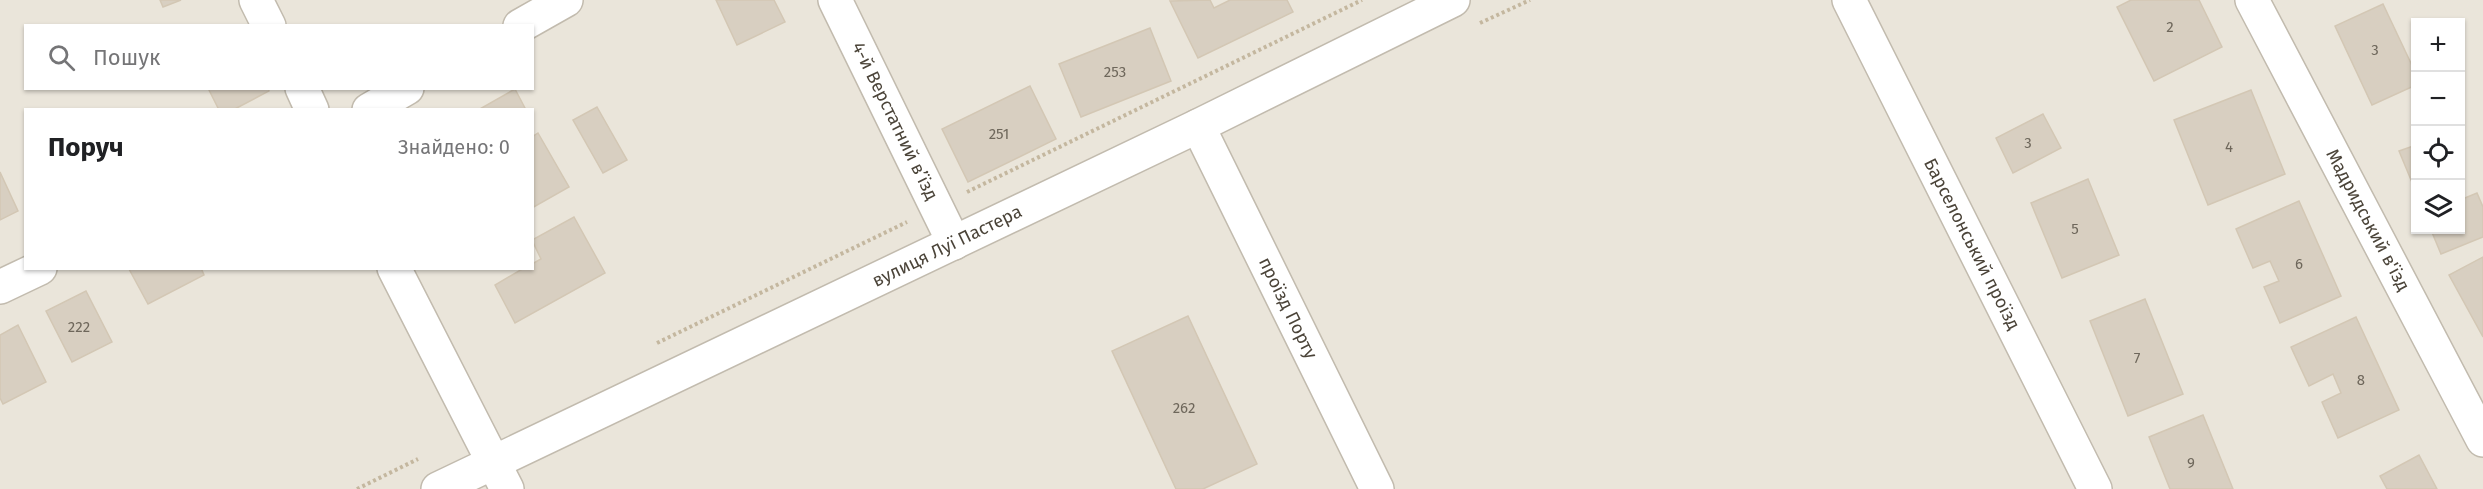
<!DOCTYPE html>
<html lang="uk">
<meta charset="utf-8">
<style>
:root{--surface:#fff;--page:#f2f2f2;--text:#202124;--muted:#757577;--line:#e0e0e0}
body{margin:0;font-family:"Fira Sans",sans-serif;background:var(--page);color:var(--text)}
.controls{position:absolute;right:18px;top:18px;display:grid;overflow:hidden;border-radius:0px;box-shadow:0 2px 4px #0004}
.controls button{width:54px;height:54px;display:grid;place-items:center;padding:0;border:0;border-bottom:2px solid var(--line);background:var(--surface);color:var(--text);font:30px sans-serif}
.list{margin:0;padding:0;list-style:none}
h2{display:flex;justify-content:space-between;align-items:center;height:78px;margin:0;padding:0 24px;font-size:26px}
h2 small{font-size:20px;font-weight:400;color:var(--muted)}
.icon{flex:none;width:33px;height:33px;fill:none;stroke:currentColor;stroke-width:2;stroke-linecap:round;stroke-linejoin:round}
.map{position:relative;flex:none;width:2483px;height:489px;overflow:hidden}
.search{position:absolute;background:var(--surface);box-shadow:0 2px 4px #0004;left:24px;top:24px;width:510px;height:66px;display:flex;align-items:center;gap:15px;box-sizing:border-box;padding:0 21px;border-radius:0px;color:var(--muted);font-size:22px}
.panel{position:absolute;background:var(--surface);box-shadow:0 2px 4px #0004;left:24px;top:108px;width:510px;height:162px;border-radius:0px}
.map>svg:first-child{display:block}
.residential{fill:#eae5da;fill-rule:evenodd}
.building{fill:#d8cfc1;stroke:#d3c7b4;stroke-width:1.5}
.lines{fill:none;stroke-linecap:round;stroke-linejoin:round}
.minor-casing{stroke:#c2bbae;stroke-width:36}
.tertiary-casing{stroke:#c2bbae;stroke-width:36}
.path{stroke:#c4b79f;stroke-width:4;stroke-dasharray:3 3;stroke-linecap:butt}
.minor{stroke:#fff;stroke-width:33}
.tertiary{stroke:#fff;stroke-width:33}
.labels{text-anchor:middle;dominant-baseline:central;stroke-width:4.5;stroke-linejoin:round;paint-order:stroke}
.number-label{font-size:15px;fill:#6e675b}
.street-label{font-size:18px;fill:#4b4439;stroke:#fff}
</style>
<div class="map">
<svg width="2483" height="489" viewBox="0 0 2483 489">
<rect width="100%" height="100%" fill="#f6f3ec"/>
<path class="residential" d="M0,0H2483V489H0ZM2416,22H2460V230H2416ZM26,26H532V88H26ZM26,110H532V268H26Z"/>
<g class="building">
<polygon points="160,0 181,0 163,7"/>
<polygon points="716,0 774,0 785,22 737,45"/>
<polygon points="1210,0 1214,8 1230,0 1287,0 1293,12 1198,58 1170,1"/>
<polygon points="2131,0 2199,0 2222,47 2154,81 2117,7"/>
<polygon points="2383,4 2416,74 2416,85 2372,105 2335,26"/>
<polygon points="1150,28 1171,81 1081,117 1059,64"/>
<polygon points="1030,86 1056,139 968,182 942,129"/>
<polygon points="208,88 268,88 269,91 233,110 219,110"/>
<polygon points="515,89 526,110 478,110"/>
<polygon points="2251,90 2285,174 2208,205 2174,120"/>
<polygon points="597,107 627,160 603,173 573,120"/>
<polygon points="2043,114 2061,148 2013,173 1996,138"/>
<polygon points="538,133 569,187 532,208 532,137"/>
<polygon points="2416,145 2416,192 2399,151"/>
<polygon points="0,172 18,211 0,220"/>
<polygon points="2088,179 2119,255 2062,278 2031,203"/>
<polygon points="2477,193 2483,207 2483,237 2441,254 2431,230 2460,230 2460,200"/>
<polygon points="2299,201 2341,296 2280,323 2264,287 2279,281 2270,261 2253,268 2236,229"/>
<polygon points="574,217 605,273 515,323 495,285 524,268 532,268 532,264 541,259 532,240"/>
<polygon points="2483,257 2483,337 2449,275"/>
<polygon points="201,268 204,275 148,304 129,269"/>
<polygon points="86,291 112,342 72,362 46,311"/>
<polygon points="2145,299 2183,394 2128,416 2090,321"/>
<polygon points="1188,316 1257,464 1203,489 1176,489 1112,351"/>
<polygon points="2356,317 2399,410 2338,438 2322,402 2341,393 2333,374 2309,386 2291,347"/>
<polygon points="18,325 46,382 3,404 0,398 0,335"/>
<polygon points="2203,415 2233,489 2170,489 2149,437"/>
<polygon points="2419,455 2437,489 2387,489 2380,476"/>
</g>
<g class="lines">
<defs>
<g id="minor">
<polyline points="256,0 269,26"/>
<polyline points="835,0 954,243"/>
<polyline points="1849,0 2095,489"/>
<polyline points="2252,0 2483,440"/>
<polyline points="520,26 566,0"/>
<polyline points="302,88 312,110"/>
<polyline points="369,110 407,88"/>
<polyline points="1198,126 1377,489"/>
<polyline points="394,268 507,489"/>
<polyline points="0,287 40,268"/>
</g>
<polyline id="tertiary" points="438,489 1198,126 1453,0"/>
</defs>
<use href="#minor" class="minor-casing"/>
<use href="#tertiary" class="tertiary-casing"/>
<g class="path">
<polyline points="1480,23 1530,0"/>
<polyline points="967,192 1362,0"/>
<polyline points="657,343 907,222"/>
<polyline points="357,489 418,459"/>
</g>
<use href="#minor" class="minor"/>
<use href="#tertiary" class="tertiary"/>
</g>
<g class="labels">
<g class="number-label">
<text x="2170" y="27">2</text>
<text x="2375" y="50">3</text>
<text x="1115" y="72">253</text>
<text x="999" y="134">251</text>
<text x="2028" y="143">3</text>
<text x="2229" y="147">4</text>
<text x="2075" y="229">5</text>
<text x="2299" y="264">6</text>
<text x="79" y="327">222</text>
<text x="2137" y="358">7</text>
<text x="2361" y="380">8</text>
<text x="1184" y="408">262</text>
<text x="2191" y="463">9</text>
</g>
<g class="street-label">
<text transform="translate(895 121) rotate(64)">4-й Верстатний в’їзд</text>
<text transform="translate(2368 220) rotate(62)">Мадридський в'їзд</text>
<text transform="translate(1972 244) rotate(63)">Барселонський проїзд</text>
<text transform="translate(947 246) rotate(-26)">вулиця Луї Пастера</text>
<text transform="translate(1288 308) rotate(64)">проїзд Порту</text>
</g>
</g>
</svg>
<div class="controls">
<button>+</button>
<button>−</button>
<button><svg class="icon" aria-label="locate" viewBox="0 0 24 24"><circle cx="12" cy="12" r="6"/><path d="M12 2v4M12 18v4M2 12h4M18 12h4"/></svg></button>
<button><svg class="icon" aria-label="layers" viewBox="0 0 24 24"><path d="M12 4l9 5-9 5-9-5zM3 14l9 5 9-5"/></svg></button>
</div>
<div class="search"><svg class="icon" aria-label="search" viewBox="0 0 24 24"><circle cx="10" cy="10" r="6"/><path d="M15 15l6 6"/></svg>Пошук</div>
<section class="panel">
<h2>Поруч<small>Знайдено: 0</small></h2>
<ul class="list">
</ul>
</section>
</div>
